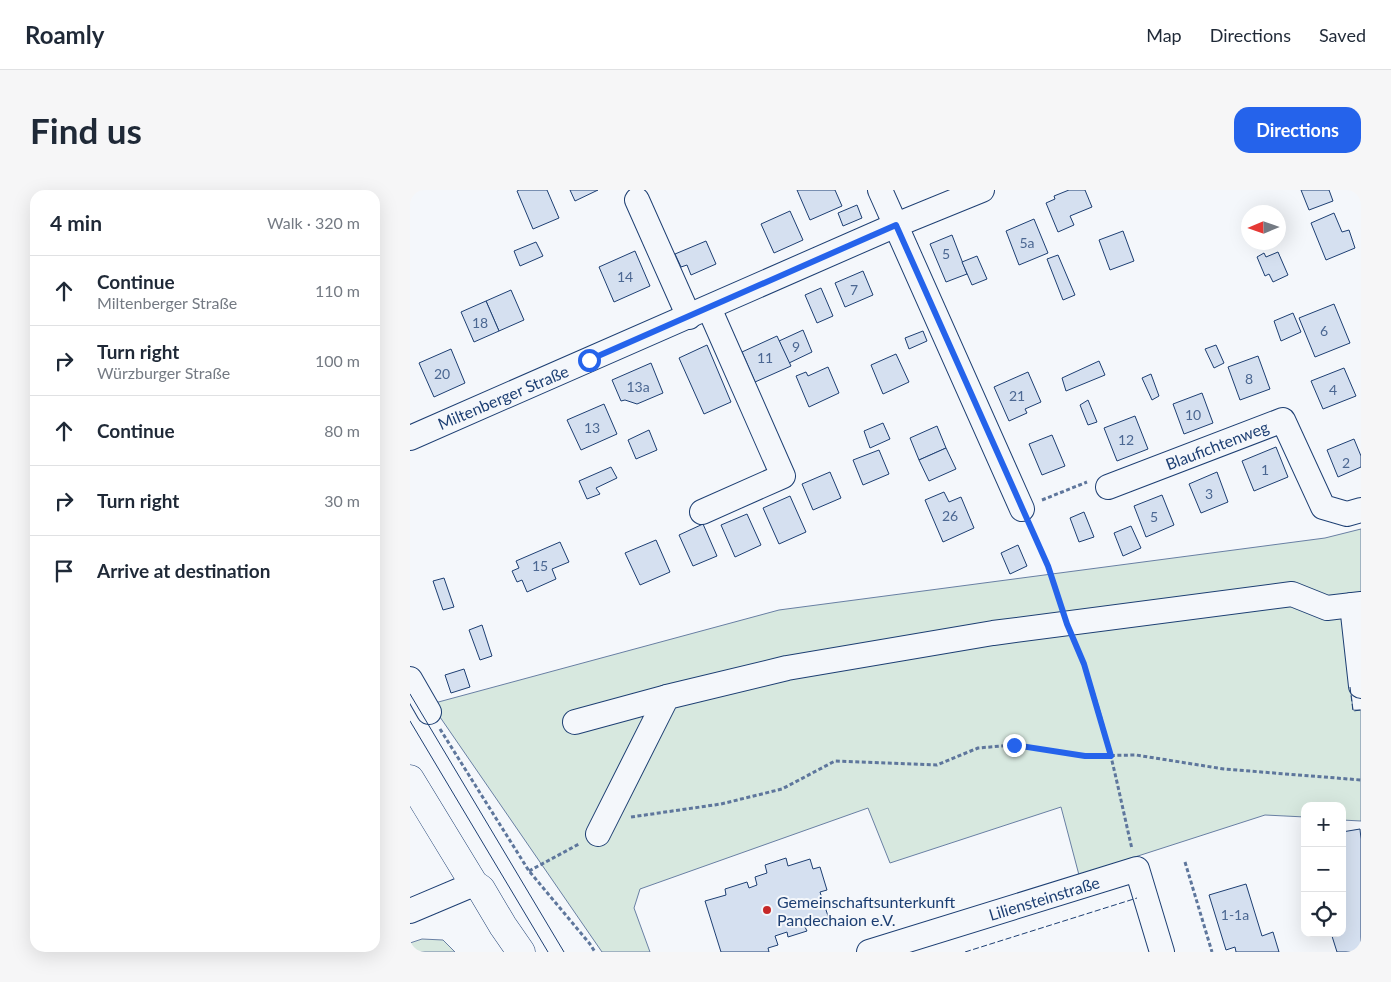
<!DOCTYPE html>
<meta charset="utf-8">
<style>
:root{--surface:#fff;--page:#f6f6f7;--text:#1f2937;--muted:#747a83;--line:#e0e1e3;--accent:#2563eb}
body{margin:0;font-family:Lato,sans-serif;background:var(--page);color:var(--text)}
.controls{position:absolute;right:15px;bottom:15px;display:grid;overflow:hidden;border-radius:10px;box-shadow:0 5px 20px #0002}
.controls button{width:45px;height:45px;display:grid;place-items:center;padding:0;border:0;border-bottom:1px solid var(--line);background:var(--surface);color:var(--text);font:25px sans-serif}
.compass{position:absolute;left:831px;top:15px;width:45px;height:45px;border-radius:50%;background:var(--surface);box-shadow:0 5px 20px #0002;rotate:268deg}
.stop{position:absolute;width:15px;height:15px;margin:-11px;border:4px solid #2563eb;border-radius:50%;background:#fff}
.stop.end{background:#2563eb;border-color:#fff;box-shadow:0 1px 5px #0008}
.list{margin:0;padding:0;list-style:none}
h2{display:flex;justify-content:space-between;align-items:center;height:65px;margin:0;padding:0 20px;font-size:21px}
h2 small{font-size:16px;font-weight:400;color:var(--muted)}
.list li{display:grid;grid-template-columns:32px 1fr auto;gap:15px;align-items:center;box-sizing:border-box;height:70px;padding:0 20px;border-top:1px solid var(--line)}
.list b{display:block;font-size:19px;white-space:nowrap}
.list p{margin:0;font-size:16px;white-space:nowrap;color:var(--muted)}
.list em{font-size:16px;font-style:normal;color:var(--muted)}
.icon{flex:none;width:28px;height:28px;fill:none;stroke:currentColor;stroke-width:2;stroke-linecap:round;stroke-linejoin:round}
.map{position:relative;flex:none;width:951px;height:762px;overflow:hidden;border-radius:15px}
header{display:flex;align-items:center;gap:30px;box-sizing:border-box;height:70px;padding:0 25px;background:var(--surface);border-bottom:1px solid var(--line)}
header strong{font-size:24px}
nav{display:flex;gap:28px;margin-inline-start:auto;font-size:18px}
.intro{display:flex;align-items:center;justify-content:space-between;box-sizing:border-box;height:120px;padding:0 30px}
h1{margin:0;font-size:35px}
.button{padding:12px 22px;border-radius:15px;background:var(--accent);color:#fff;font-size:18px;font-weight:700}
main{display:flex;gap:30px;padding:0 30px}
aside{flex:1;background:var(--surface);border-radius:15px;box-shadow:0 5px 20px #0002}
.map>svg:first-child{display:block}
.green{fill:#d7e8df;stroke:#687fa3}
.building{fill:#d5e0f0;stroke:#1d3f73}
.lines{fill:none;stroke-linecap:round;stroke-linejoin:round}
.minor-casing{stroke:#1d3f73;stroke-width:26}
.major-casing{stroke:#1d3f73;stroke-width:29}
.path{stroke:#5e769c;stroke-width:3;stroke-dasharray:4 2.5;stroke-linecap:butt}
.minor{stroke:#f4f7fb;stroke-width:24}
.major{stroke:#f4f7fb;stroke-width:28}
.tram{stroke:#1d3f73;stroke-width:1}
.fence{stroke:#1d3f73;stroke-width:1;stroke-dasharray:6 2.5;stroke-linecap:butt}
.route{stroke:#2563eb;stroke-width:6}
.poi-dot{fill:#c62828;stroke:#f4f7fb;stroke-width:2}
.labels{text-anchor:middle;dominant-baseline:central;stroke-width:4;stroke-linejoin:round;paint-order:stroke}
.number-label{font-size:14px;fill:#4b6792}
.street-label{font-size:16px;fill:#1d3f73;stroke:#f4f7fb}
.poi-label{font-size:16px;fill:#1d3f73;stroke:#f4f7fb;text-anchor:start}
</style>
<header>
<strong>Roamly</strong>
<nav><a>Map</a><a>Directions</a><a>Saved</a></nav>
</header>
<div class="intro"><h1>Find us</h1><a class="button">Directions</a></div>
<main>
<aside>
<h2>4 min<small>Walk · 320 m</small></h2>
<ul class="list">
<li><svg class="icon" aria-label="ahead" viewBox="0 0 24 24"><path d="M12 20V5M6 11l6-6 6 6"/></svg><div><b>Continue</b><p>Miltenberger Straße</p></div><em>110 m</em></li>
<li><svg class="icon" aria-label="right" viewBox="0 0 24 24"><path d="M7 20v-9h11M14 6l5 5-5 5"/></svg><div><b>Turn right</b><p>Würzburger Straße</p></div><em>100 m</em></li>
<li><svg class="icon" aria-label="ahead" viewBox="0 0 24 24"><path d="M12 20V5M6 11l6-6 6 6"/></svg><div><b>Continue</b></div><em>80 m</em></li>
<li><svg class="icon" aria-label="right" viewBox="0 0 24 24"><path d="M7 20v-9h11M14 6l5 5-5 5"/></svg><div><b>Turn right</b></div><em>30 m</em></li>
<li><svg class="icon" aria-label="arrive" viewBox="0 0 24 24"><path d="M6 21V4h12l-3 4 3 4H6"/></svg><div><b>Arrive at destination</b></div></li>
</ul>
</aside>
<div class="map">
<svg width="951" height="762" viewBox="0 0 951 762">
<rect width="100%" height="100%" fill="#f4f7fb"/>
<g class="green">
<polygon points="951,339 951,404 930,407 943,520 951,520 951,631 932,630 932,616 895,616 895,627 855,625 669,685 651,617 480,673 458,618 230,699 224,718 240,762 192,762 21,514 369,420 915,348"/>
<polygon points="12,749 33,750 45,762 0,762 0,753"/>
</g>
<g class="building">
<polygon points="109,0 137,0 149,28 123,39 107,1"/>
<polygon points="160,0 188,0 165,11"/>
<polygon points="387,0 425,0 432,16 400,30"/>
<polygon points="659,0 675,0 682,17 660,26 664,35 648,42 636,13 645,9 644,6"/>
<polygon points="891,0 919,0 923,11 899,20"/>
<polygon points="447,15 452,28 433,36 428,23"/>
<polygon points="380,21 393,50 364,63 351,34"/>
<polygon points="924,23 932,42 939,40 945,58 916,70 901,33"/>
<polygon points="624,29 638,63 609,75 596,41"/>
<polygon points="713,41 724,71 700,80 689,50"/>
<polygon points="542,45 557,84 536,92 520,54"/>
<polygon points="296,51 306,74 281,85 277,75 271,77 265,64"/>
<polygon points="126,52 133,66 110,76 104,61"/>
<polygon points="225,61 240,96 204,112 189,77"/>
<polygon points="868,62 878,85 863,92 859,84 855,86 847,67 854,63 856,67"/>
<polygon points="648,65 665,105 653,110 637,69"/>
<polygon points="567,66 577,89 562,95 552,72"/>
<polygon points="453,81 463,105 435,117 425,93"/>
<polygon points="411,98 423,126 407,133 395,105"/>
<polygon points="101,100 114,130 89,141 76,111"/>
<polygon points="76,111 89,141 64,152 51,122"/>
<polygon points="924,114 940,153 905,167 889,128"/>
<polygon points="883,123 891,142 871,151 864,131"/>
<polygon points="393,140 402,162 379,173 369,151"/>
<polygon points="513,141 517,151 499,159 495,148"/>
<polygon points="367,146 381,176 345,192 332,162"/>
<polygon points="297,155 321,212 294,224 269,168"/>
<polygon points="806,155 814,173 804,178 795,159"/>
<polygon points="41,159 55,193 24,207 9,173"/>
<polygon points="486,164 499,192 473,204 461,175"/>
<polygon points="848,166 860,199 830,210 818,177"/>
<polygon points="689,171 695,185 656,201 652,188"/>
<polygon points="241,173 253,203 227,214 215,210 211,211 202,190"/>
<polygon points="418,177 429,203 399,217 386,186 396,182 398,186"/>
<polygon points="934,178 946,206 913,219 901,191"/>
<polygon points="618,182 631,212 615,219 617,223 599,231 584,197"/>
<polygon points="741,184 749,206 742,210 732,188"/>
<polygon points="792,203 803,233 774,244 763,214"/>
<polygon points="678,210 687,232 678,235 670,215"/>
<polygon points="194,214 207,244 171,260 157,230"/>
<polygon points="725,226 738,259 707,271 694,238"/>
<polygon points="473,233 480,249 460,258 454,241"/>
<polygon points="527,236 536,258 509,270 500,248"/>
<polygon points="239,240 247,260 226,269 218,250"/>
<polygon points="642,245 655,276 632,285 619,254"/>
<polygon points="944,249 951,266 951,277 928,287 917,260"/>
<polygon points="866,257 878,287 844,301 832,271"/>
<polygon points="536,258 546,279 519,291 509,270"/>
<polygon points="469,260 479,284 453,295 443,270"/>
<polygon points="201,277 207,288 186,298 190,304 177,309 169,291"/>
<polygon points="420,282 431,308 403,320 392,294"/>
<polygon points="807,282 818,312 791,323 779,294"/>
<polygon points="534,302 539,312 551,307 564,338 533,352 515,310"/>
<polygon points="752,305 764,335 736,347 724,316"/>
<polygon points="380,306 396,342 369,354 353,318"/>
<polygon points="674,322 684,347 669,352 660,328"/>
<polygon points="337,324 351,355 325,367 311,335"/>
<polygon points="293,334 307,366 283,376 269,345"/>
<polygon points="721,336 731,358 713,366 704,343"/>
<polygon points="246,350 260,382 230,395 215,363"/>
<polygon points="150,352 159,372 142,379 146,389 117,402 112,390 107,392 102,381 109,378 106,371"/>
<polygon points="608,355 617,376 600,384 591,363"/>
<polygon points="34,388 44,417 33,420 23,391"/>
<polygon points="72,435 82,466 70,470 59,440"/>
<polygon points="54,479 60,497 41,503 35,485"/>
<polygon points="950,639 951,649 951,762 927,762 921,743 932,743 932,642"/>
<polygon points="376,668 378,676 400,669 403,679 410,677 417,700 410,702 419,729 395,737 397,741 378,747 377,742 365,746 368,755 358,758 359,762 311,762 295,711 316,705 315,699 337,692 339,698 347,695 345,687 357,683 355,675"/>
<polygon points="836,694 852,746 863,742 869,762 826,762 825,757 816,760 799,705"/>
</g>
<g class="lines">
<defs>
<g id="minor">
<polyline points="470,0 612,319"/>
<polyline points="227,10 279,127"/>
<polyline points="0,248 486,35 572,0"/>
<polyline points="698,297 873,230 913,317 937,324 951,320"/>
<polyline points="292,322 373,286 299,118"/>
<polyline points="942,415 951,496"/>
<polyline points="0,489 19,522"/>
<polyline points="165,532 257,507"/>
<polyline points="188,644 257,507 377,478 583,443 882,404 917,418 951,414"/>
<polyline points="0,721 64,694"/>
<polyline points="459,762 727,679 752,762"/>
</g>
<polyline id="major" points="0,589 64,694 71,699 93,736 111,762"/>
</defs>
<use href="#minor" class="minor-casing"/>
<use href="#major" class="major-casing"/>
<g class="path">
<polyline points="632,310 677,292"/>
<polyline points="621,339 638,376 650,412"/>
<path d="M665,453C693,518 706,590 722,659"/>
<polyline points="30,539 119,681 180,754 185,762"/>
<polyline points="221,627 311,614 372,599 425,571 527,575 568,558 604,555 675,566 726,565 814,579 951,590"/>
<polyline points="775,672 802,762"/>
<polyline points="119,681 169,654"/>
</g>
<use href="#minor" class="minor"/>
<use href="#major" class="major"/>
<g class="tram">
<polyline points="0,504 154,762"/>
<polyline points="0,531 138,762"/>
</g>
<g class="fence">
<polyline points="940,497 943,521 951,520"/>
<polyline points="555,762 727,708"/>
</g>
</g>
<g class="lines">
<polyline class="route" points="179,170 486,35 638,376 657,434 674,474 701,566 675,566 604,555"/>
</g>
<circle class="poi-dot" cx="357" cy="720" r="5"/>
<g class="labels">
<g class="number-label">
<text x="617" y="52">5a</text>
<text x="536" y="63">5</text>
<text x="215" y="86">14</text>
<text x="444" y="99">7</text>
<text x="70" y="132">18</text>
<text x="914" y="140">6</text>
<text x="386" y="156">9</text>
<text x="355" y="167">11</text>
<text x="32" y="183">20</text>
<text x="839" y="188">8</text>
<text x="228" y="196">13a</text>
<text x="923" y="199">4</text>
<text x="607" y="205">21</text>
<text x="783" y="224">10</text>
<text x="182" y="237">13</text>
<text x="716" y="249">12</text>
<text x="936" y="272">2</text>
<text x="855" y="279">1</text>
<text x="799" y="303">3</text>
<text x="540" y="325">26</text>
<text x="744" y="326">5</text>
<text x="130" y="375">15</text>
<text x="825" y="724">1-1a</text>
</g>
<g class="street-label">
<text transform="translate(93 207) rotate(-23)">Miltenberger Straße</text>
<text transform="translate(807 255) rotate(-21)">Blaufichtenweg</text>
<text transform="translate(634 708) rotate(-17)">Liliensteinstraße</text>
</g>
<g class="poi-label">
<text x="367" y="711">Gemeinschaftsunterkunft<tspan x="367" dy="18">Pandechaion e.V.</tspan></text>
</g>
</g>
</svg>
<div class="controls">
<button>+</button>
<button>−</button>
<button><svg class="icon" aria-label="locate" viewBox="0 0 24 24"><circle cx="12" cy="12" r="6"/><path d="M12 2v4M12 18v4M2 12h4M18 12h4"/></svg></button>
</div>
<svg class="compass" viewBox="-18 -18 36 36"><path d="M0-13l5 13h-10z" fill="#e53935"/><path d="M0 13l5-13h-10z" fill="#747a83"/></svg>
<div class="stop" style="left:179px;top:170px"></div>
<div class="stop end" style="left:604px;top:555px"></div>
</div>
</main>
